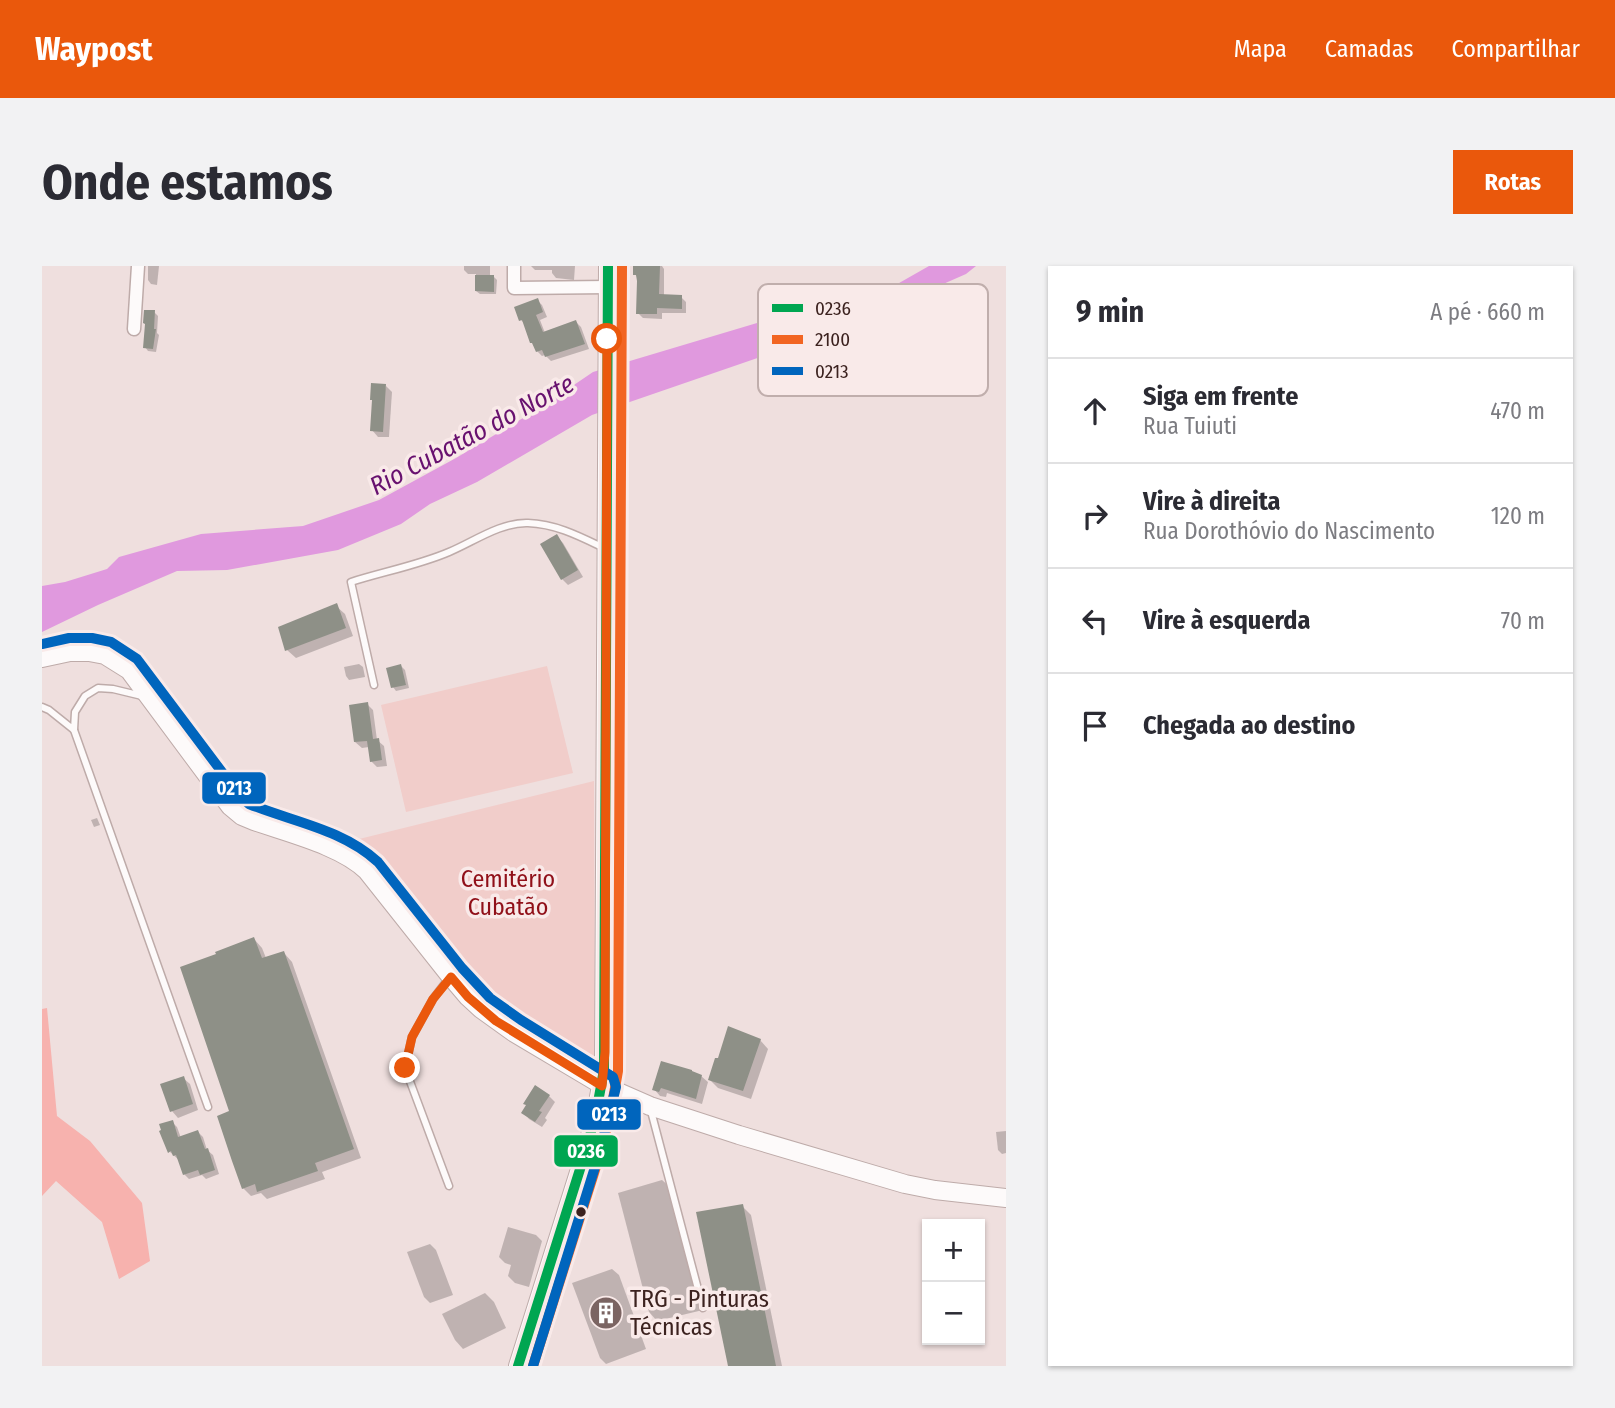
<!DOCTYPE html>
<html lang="pt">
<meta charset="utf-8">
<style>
:root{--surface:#fff;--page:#f2f2f3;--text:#2b2b33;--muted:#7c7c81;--line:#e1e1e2;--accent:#ea580c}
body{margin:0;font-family:"Fira Sans Condensed",sans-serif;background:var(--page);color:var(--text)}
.controls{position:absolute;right:21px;bottom:21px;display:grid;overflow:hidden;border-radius:0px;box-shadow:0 2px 5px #0004}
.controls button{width:63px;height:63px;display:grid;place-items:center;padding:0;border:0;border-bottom:2px solid var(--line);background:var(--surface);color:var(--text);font:35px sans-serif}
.stop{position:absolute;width:21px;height:21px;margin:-16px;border:5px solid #ea580c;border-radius:50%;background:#fff}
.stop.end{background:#ea580c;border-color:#fff;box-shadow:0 2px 7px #0008}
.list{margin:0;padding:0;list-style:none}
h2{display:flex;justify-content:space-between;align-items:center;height:91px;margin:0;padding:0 28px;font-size:30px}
h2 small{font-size:23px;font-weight:400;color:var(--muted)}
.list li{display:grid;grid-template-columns:46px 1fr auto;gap:21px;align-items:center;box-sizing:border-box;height:105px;padding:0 28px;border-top:2px solid var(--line)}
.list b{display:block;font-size:26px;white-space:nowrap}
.list p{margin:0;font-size:23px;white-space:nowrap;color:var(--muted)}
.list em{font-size:23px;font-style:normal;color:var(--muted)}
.icon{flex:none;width:38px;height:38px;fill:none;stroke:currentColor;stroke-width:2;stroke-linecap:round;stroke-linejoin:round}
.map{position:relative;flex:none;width:964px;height:1100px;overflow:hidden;border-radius:0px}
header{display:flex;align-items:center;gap:42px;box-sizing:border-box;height:98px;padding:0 35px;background:var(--accent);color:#fff}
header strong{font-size:33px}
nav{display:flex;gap:38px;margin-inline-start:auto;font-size:24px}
.intro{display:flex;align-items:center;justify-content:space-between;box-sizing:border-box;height:168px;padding:0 42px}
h1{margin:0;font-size:49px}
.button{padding:18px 32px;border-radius:0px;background:var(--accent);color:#fff;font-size:24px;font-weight:700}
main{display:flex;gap:42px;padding:0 42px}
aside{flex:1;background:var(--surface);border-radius:0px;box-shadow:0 2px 5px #0004}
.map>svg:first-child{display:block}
.green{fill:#f1cdca}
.forest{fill:#f7b2ae}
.water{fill:#e099de}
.shadow{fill:#0003}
.building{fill:#8e9087}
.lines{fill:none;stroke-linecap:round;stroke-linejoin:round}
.lane-casing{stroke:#beaba9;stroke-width:9}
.street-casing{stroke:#beaba9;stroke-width:15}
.secondary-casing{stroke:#beaba9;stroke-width:20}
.lane{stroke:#fdfafa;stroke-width:6}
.street{stroke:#fdfafa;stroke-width:12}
.secondary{stroke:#fdfafa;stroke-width:18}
.bus-1-casing{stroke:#f9eae9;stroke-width:16}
.bus-2-casing{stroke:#f9eae9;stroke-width:16}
.bus-3-casing{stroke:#f9eae9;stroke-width:16}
.bus-1{stroke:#00a651;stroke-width:10}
.bus-2{stroke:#f26522;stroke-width:10}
.bus-3{stroke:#0065bd;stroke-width:10}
.route{stroke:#ea580c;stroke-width:9}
.bus-dot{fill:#3c221f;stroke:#f9eae9;stroke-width:2.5}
.labels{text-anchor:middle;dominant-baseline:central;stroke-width:7;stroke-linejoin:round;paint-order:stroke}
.park-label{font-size:24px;fill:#901019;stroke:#f9eae9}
.poi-label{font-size:24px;fill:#3c221f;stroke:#f9eae9;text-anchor:start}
.water-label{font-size:26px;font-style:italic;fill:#68116f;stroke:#f9eae9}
.key{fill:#f9eae9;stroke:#c0aeac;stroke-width:2}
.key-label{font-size:19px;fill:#3c221f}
.line-badge{stroke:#f9eae9;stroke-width:2.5}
.badge-label{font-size:19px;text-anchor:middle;font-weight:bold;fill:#fff}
</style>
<header>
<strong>Waypost</strong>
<nav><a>Mapa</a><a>Camadas</a><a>Compartilhar</a></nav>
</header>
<div class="intro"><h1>Onde estamos</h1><a class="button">Rotas</a></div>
<main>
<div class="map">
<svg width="964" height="1100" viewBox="0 0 964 1100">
<rect width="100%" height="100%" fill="#efdfde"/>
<g class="green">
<polygon points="505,400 531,507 364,546 339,439"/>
<polygon points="552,515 553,796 547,802 474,762 437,730 335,599 315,583 313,574"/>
</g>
<polygon class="forest" points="5,742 15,850 48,875 100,937 108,995 77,1013 60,956 14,915 0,930 0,743"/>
<polygon class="water" points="887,0 934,0 924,8 794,65 550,149 435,216 388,238 359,258 296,284 185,304 135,305 56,339 0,366 0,320 23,316 65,303 77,291 159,268 261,260 337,234 414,192 501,140 551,106 715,57 836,29"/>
<g class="shadow">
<polygon points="106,0 117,0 115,19 109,18 106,14"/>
<polygon points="422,0 448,0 448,10 451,10 455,14 454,28 438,28 434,25 434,8 426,8 422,4"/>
<polygon points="489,0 533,0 532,14 514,12 510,7 510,4 493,4"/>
<polygon points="593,0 620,0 622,3 622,30 639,31 644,36 644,47 620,47 620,53 601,52 596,47 596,12 593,8"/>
<polygon points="495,34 500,39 505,51 498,54 503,67 534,56 539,61 547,83 509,95 503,89 500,90 495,85 483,58 479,54"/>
<polygon points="112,46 116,50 115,67 117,69 114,86 106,85 103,81 105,59"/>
<polygon points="344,120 350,126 347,171 336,171 330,164"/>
<polygon points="515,271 521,277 541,311 526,319 520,313"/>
<polygon points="294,340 303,348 311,370 254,392 245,384"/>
<polygon points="317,398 321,401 323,411 307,414 304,410 302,401"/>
<polygon points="359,400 363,404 367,422 354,425 351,421"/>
<polygon points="325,438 331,444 335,474 342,480 345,500 335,501 329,495 327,481 320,482 313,476"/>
<polygon points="55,552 58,559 52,561 49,554"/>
<polygon points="212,673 220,682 224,692 242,687 250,696 319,892 280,906 283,913 225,933 219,927 209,930 201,922 190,847"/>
<polygon points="718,774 726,783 709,833 676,822 668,814"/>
<polygon points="659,810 666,816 660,838 625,827 624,831 618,830 612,823"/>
<polygon points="141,812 148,818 156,844 136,852 130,845"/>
<polygon points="507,830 513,836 503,852 505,854 500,861 487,853 481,846 486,840"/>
<polygon points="130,856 135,861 139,872 156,866 161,871 165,884 171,889 177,908 164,913 160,909 147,913 142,908 138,895 128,886"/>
<polygon points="964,865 964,887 960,888 956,884 954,866"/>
<polygon points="620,914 629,922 661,1044 615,1055 607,1046 576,927"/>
<polygon points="700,940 709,949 740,1100 687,1100"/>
<polygon points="466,961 494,969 500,975 487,1021 473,1017 466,1010 469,999 463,997 457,991"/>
<polygon points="388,978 394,984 411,1029 388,1037 382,1031 365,986"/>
<polygon points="570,1003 577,1009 604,1083 564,1098 558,1092 530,1017"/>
<polygon points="443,1027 452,1036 464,1062 421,1083 413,1074 400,1048"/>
</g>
<g class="building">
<polygon points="591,0 618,0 617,28 640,29 640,43 615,42 615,48 594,48 595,15 594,9 591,9"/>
<polygon points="433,9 452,9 452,26 433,25"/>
<polygon points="496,32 501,46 494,49 501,66 534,54 543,78 503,91 500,84 494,86 490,77 488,77 480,54 477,55 472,41"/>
<polygon points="102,44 113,44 112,63 114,63 111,83 101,82 103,58 101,57"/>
<polygon points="329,117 344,118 341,166 328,165 330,134 328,134"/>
<polygon points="515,268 536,304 519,314 498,278"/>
<polygon points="295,337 304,362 243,385 236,361"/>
<polygon points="359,398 364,419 349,422 344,402"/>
<polygon points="326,436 331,473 337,472 340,494 328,496 325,475 312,476 307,439"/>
<polygon points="212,671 220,692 242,685 312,883 273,897 276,905 215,926 213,918 200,923 190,895 175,850 187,845 138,701 174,688 173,686"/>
<polygon points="686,760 719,773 701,825 666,814 673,792 676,792"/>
<polygon points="619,795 650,804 650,805 660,809 654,833 619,822 617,826 610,824"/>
<polygon points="142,810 151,838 128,846 118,818"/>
<polygon points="493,819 508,829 497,845 500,846 493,856 479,847 484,839 481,838"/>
<polygon points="131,854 136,871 156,864 163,883 166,882 173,904 158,909 156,904 141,909 134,889 131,890 129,885 126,887 117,865 119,864 117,858"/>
<polygon points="701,938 734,1100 686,1100 654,946"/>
</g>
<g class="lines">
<defs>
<g id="lane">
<path d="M332,419L309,316C340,306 377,299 407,286C431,276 459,256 486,257C514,258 537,270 562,282"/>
<polyline points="0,441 7,444 32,464 33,446 43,430 56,422 71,423 100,430"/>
<polyline points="32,464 166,841"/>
<polyline points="609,845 661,1042"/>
<polyline points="407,920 363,802 370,771 391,733 407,712"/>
</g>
<g id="street">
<polyline points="472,0 472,22 566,21"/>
<polyline points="92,63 96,0"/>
</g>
<g id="secondary">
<path d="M0,392L28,386H47L63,389L87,404L188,540L200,550L212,555C246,567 300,580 325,605L409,711L426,731L439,743L471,766L560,819L608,840L697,869L863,918L893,924L964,932"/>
<polyline points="476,1100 545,881 554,847 562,804 566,0"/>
</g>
</defs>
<use href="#lane" class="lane-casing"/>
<use href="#street" class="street-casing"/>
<use href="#secondary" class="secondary-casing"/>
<use href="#lane" class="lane"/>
<use href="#street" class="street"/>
<use href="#secondary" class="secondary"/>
<defs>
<polyline id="bus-1" points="476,1100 545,881 554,847 562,804 566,0"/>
<polyline id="bus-2" points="491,1100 559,885 568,850 576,805 580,0"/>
<path id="bus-3" d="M0,378L27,372H50L69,376L95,393L198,530L207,538C251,556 300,563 336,596L420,702L448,732L479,754L571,811L574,821L558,885L491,1100"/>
</defs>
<use href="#bus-1" class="bus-1-casing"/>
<use href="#bus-2" class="bus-2-casing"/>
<use href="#bus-3" class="bus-3-casing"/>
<use href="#bus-1" class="bus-1"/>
<use href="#bus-2" class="bus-2"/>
<use href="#bus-3" class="bus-3"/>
</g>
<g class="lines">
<polyline class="route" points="363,802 370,771 391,733 409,711 426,731 454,755 560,820 563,786 565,73"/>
</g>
<defs>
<symbol id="building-disc" viewBox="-11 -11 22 22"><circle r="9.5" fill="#7b6462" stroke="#f9eae9"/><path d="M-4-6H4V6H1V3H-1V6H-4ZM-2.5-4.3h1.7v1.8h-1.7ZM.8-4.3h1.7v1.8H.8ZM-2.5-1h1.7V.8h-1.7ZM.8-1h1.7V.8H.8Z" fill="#fff"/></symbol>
</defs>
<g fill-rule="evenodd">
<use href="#building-disc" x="545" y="1028" width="38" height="38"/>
</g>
<circle class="bus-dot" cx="539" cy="946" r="6"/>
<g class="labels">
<g class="park-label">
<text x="466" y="613">Cemitério<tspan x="466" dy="28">Cubatão</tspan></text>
</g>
<g class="poi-label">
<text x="588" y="1033">TRG - Pinturas<tspan x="588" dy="28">Técnicas</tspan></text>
</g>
<g class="water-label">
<text transform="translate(430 169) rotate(-28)">Rio Cubatão do Norte</text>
</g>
</g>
<rect x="716" y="18" width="230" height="112" rx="10" class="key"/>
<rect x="730" y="38" width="31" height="8" fill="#00a651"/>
<rect x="730" y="69" width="31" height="9" fill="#f26522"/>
<rect x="730" y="101" width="31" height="8" fill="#0065bd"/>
<g class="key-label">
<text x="773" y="49">0236</text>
<text x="773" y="80">2100</text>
<text x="773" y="112">0213</text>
</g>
<g class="line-badge">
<rect x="159" y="505" width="66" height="34" rx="7" fill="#0065bd"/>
<rect x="534" y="832" width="66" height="33" rx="7" fill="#0065bd"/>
<rect x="511" y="868" width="66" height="34" rx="7" fill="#00a651"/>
</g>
<g class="badge-label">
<text x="192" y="529">0213</text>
<text x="567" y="855">0213</text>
<text x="544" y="892">0236</text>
</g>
</svg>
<div class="controls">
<button>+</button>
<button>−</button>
</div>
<div class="stop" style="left:565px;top:73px"></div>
<div class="stop end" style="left:363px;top:802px"></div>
</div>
<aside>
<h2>9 min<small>A pé · 660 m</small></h2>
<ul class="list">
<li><svg class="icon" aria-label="ahead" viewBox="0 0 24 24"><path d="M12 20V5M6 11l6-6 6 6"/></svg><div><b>Siga em frente</b><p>Rua Tuiuti</p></div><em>470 m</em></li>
<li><svg class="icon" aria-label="right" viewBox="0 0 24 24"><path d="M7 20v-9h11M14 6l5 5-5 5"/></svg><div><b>Vire à direita</b><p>Rua Dorothóvio do Nascimento</p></div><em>120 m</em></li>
<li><svg class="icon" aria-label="left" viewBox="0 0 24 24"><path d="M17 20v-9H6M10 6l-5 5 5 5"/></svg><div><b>Vire à esquerda</b></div><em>70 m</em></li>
<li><svg class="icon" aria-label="arrive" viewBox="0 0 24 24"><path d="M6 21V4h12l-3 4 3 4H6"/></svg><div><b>Chegada ao destino</b></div></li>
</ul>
</aside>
</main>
